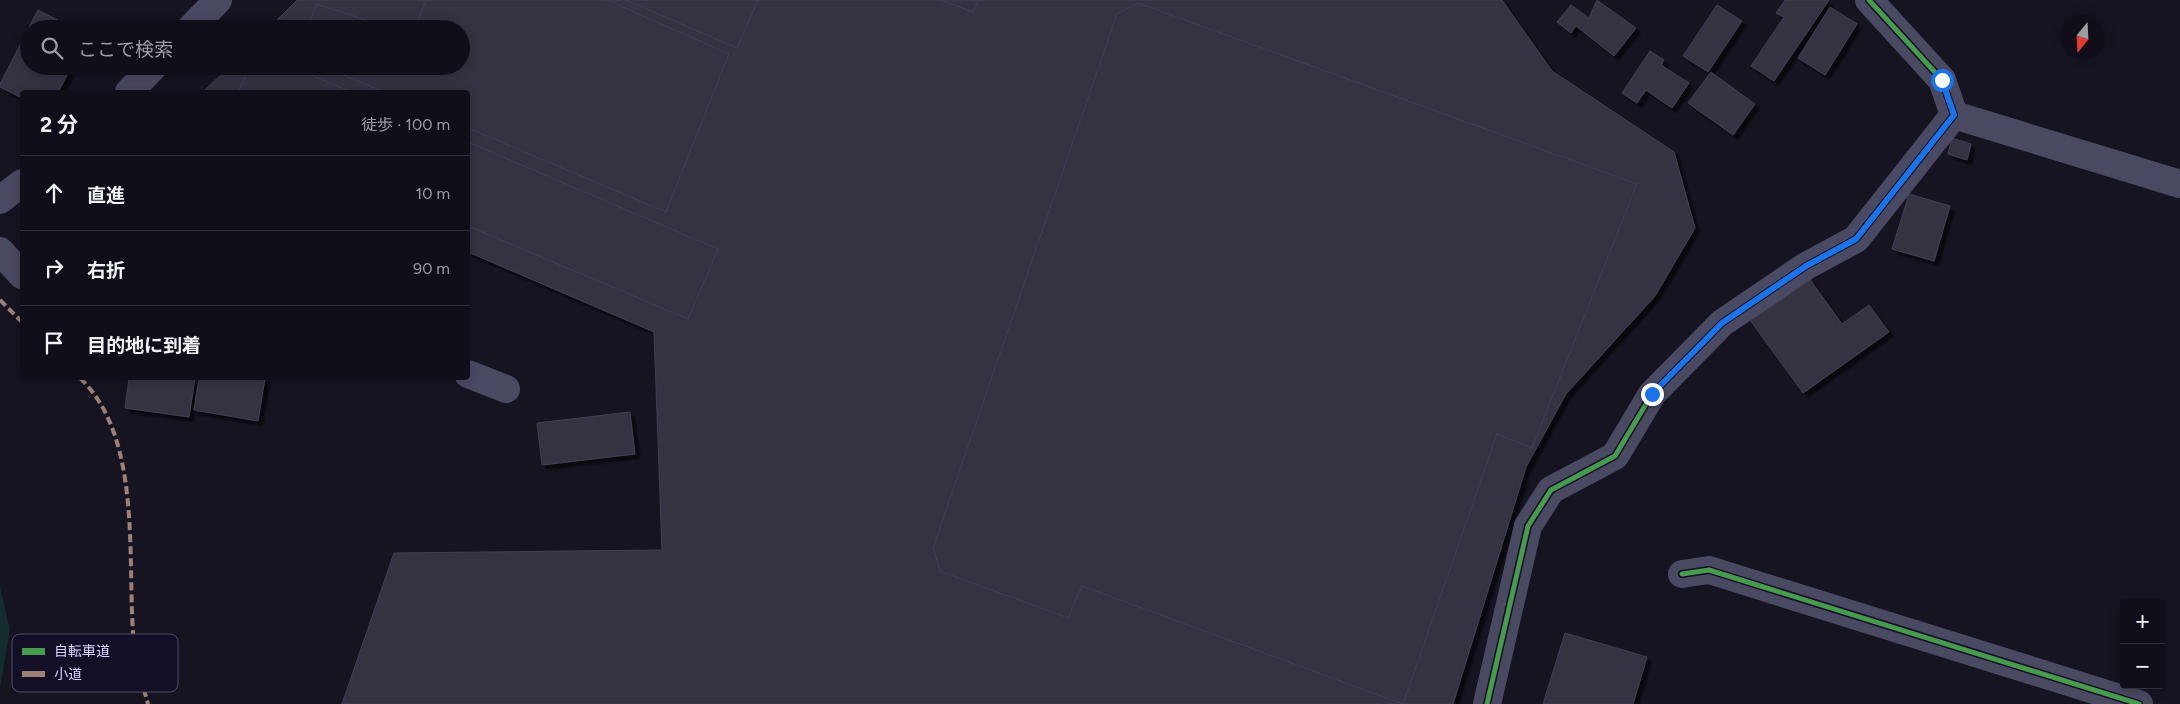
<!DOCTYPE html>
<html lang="ja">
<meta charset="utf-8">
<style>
:root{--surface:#100f19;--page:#191822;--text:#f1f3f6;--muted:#9c9ca2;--line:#302f38}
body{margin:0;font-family:Figtree,"Noto Sans JP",sans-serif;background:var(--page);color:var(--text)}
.controls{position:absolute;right:15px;bottom:15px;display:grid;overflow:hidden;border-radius:5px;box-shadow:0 2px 12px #0003}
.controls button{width:45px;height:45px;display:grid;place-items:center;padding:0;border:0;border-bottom:1px solid var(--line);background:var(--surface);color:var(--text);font:25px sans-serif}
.compass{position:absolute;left:2060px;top:15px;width:45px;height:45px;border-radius:50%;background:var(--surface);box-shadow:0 2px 12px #0003;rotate:198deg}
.stop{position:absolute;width:15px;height:15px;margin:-11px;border:4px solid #1a73e8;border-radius:50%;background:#fff}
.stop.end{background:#1a73e8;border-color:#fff;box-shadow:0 1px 5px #0008}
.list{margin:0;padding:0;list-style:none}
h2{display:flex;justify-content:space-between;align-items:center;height:65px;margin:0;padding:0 20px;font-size:21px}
h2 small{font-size:16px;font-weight:400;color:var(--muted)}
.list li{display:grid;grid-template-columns:32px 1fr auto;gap:15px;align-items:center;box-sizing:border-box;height:75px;padding:0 20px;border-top:1px solid var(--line)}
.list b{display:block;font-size:19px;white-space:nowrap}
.list em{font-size:16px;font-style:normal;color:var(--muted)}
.icon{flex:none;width:28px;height:28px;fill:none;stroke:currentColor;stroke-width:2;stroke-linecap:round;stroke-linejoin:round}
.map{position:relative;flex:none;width:2180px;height:704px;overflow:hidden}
.search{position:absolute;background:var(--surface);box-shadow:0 2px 12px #0003;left:20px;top:20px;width:450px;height:55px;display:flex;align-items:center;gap:12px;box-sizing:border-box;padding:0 18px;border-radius:28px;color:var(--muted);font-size:19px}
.panel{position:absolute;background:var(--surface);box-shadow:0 2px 12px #0003;left:20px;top:90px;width:450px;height:290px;border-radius:5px}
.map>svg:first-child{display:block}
.green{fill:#132c2d}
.building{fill:#343243;stroke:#433f54;filter:url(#shadow)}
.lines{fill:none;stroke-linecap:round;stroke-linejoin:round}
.minor{stroke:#4a4962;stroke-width:28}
.quiet{stroke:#9e8076;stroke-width:4;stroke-dasharray:8 4;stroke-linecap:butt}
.cycleway-casing{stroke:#130f26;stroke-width:8}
.cycleway{stroke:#469c4c;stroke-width:5}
.route{stroke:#1a73e8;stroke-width:6}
.key{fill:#130f26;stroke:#4e4a67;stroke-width:1}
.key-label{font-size:14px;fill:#d9d4ff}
</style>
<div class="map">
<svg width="2180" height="704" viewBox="0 0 2180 704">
<defs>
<filter id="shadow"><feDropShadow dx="4.5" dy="4.5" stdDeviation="1" flood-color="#0009"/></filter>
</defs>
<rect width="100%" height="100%" fill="#161421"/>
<polygon class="green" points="0,587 10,630 0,688"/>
<g class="building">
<polygon points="297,0 1502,0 1552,71 1674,152 1695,228 1655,296 1566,394 1526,467 1453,704 342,704 394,553 662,550 654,332 468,252 468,92 203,92 230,66 461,66 461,29 268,29"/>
<polygon points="426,0 607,0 729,54 666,212 468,128 468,92 384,92 322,66 461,66 461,29 415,29"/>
<polygon points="626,0 758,0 737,48"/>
<polygon points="941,0 978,0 973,12"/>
<polygon points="1597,0 1636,28 1614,56 1576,26 1571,33 1557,22 1571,5 1589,18"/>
<polygon points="1785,0 1829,0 1774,81 1751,66 1784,17 1776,13"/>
<polygon points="1138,3 1637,184 1532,448 1497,434 1403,704 1082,586 1068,618 940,571 933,548 1117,14"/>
<polygon points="317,4 393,29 306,29"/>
<polygon points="1717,5 1742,21 1708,72 1683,56"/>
<polygon points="1830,7 1857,24 1825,75 1798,58"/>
<polygon points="38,10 75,29 29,29 29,66 72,66 58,92 22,92 22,98 0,87 0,84"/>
<polygon points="1650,51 1664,60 1661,65 1689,83 1672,108 1646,90 1637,103 1622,93"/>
<polygon points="250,66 290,66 351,92 238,92"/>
<polygon points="1711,72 1755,104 1733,135 1688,103"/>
<polygon points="1952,138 1971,144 1967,160 1948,154"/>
<polygon points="468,142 718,249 688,319 468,226"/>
<polygon points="1909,194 1950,206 1934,261 1892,249"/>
<polygon points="1809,278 1842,324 1869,305 1889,332 1803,393 1750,320"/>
<polygon points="129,378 195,378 189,417 125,408"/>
<polygon points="199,378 265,378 258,421 194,410"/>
<polygon points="630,412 635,454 542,465 537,423"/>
<polygon points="1565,633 1647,657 1633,704 1543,704"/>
</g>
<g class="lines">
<g class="minor">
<polyline points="190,29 218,0"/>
<polyline points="129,92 154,66"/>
<polyline points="1954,115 2180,184"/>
<polyline points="0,200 22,183"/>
<polyline points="0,251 22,275"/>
<polyline points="468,374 506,389"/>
<polyline points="1682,574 1709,570 2139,704"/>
<polyline points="1487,704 1528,526 1551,490 1615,456 1652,394 1722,323 1806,266 1856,239 1954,115 1942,80 1869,0"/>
</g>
<g class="quiet">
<polyline points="0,300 22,322"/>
<path d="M80,378C144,439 126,563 134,645C135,664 143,685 148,704"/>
</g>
<defs>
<g id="cycleway">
<polyline points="1682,574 1709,570 2139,704"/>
<polyline points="1487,704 1528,526 1551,490 1615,456 1652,394 1722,323 1806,266 1856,239 1954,115 1942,80 1869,0"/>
</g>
</defs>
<use href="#cycleway" class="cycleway-casing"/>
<use href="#cycleway" class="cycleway"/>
</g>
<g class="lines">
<polyline class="route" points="1652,394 1722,323 1806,266 1856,239 1954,115 1942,80"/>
</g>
<rect x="12" y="634" width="166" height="58" rx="8" class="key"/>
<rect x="22" y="648" width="23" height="7" fill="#469c4c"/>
<rect x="22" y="671" width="23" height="6" fill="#9e8076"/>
<g class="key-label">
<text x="54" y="656">自転車道</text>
<text x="54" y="679">小道</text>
</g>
</svg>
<div class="controls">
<button>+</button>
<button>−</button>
</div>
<svg class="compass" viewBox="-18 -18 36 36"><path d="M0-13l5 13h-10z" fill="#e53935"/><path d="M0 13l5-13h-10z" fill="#9c9ca2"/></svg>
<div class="stop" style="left:1942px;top:80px"></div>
<div class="stop end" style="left:1652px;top:394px"></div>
<div class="search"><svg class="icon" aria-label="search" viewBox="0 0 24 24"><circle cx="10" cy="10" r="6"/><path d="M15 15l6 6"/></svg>ここで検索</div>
<section class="panel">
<h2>2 分<small>徒歩 · 100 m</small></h2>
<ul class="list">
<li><svg class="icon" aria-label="ahead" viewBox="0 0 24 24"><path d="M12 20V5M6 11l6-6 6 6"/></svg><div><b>直進</b></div><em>10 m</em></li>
<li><svg class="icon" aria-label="right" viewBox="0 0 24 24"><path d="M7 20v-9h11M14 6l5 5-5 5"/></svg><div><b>右折</b></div><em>90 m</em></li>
<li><svg class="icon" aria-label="arrive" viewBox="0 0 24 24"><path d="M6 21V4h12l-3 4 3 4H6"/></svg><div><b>目的地に到着</b></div></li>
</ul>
</section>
</div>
